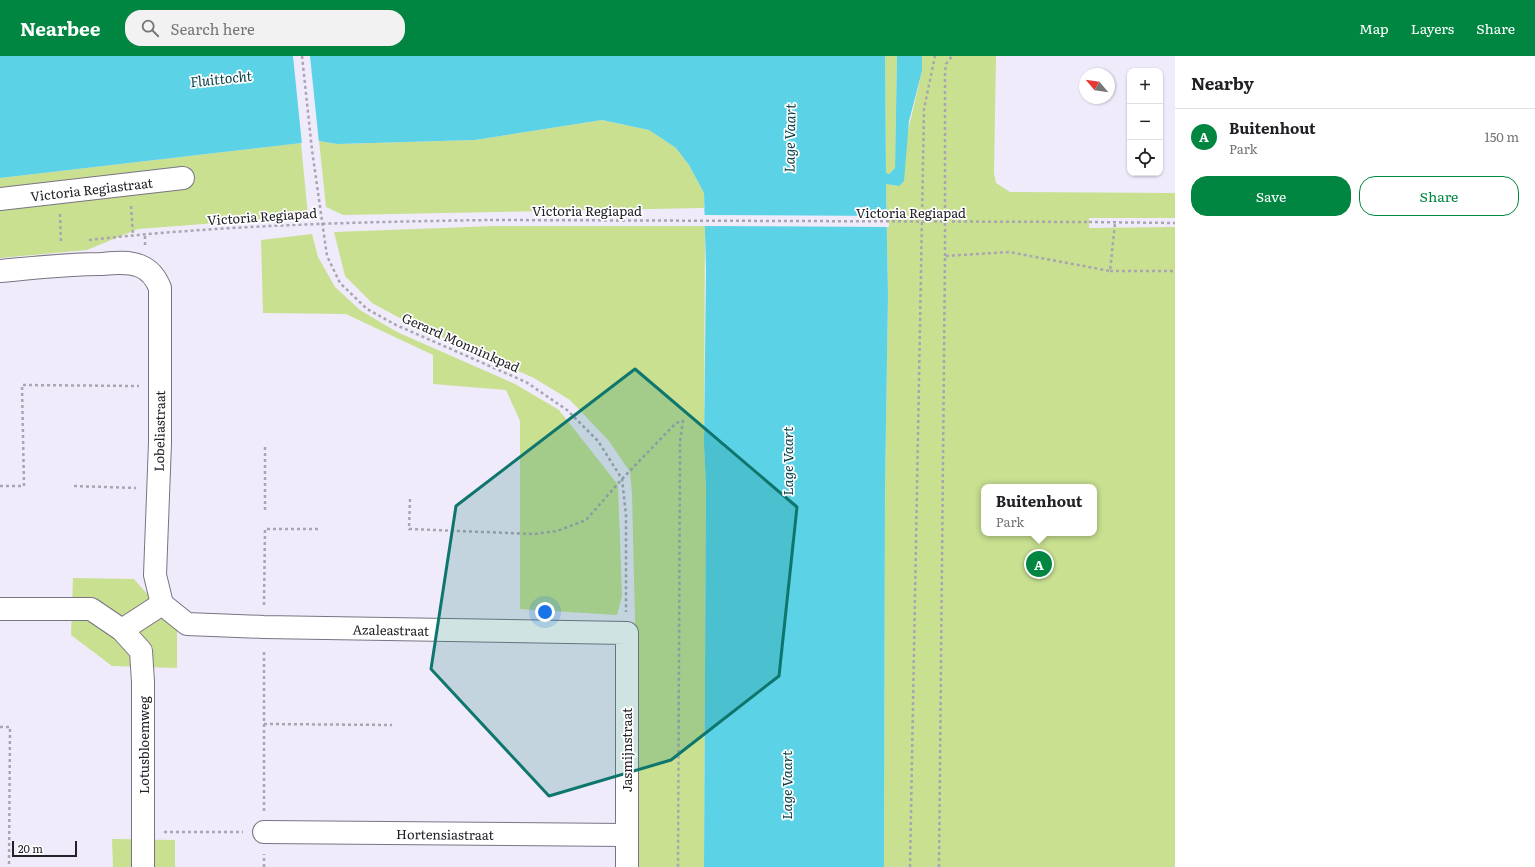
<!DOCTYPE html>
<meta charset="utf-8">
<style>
:root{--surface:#fff;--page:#f2f2f2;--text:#202124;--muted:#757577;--line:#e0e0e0;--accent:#018642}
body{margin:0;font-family:Literata,serif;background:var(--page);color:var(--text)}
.controls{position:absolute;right:12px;top:12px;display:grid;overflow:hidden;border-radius:8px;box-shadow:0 1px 3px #0004}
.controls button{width:36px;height:36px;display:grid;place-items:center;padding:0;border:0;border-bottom:1px solid var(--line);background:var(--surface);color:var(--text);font:20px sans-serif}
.compass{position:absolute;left:1079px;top:12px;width:36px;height:36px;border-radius:50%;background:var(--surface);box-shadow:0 1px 3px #0004;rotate:299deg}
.scale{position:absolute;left:12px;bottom:10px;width:65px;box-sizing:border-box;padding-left:4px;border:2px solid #242228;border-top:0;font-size:11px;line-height:14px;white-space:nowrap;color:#242228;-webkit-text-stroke:3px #fff;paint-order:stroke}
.you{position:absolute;left:545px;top:556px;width:14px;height:14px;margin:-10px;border:3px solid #fff;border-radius:50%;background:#1a73e8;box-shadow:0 0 0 6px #1a73e833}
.badge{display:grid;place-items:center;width:26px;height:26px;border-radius:50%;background:var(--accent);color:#fff;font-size:13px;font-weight:700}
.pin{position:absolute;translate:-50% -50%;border:2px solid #fff;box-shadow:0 1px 4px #0006}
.popup{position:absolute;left:981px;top:428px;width:116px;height:52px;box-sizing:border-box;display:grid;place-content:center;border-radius:8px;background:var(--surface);filter:drop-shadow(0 1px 3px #0005);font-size:13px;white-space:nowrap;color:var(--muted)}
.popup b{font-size:15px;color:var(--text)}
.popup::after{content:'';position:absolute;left:50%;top:100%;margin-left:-8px;border:8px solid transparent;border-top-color:var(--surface)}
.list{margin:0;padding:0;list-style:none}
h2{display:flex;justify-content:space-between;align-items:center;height:52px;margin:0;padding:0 16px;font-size:17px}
h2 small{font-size:13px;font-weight:400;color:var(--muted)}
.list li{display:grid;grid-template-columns:26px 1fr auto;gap:12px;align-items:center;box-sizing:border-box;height:56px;padding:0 16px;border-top:1px solid var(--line)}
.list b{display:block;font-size:15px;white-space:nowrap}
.list p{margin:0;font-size:13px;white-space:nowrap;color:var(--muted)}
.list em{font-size:13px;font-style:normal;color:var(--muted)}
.actions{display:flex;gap:8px;padding:12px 16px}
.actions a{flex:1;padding:9px 0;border:1px solid var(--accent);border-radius:16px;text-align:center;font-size:14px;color:var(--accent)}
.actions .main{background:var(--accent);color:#fff}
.icon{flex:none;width:22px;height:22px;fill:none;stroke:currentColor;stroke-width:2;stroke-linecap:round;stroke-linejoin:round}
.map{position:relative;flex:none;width:1175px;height:811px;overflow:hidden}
header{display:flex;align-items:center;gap:24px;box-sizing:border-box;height:56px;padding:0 20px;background:var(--accent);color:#fff}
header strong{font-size:19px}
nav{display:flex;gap:22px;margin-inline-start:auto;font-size:14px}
.search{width:280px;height:36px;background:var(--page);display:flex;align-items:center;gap:10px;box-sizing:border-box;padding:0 14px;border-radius:16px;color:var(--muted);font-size:15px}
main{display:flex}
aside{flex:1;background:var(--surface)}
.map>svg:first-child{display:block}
.green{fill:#c8e090;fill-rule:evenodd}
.water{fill:#5bd2e6}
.pier{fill:#f0ebfb}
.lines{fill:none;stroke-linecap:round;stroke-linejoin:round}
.street-casing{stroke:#797483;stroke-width:24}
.path{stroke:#a9a5b2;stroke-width:2.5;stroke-dasharray:3 3;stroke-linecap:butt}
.street{stroke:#fff;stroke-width:22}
.path-bridge{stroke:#a9a5b2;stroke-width:2.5;stroke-dasharray:3 3;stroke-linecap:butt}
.marked{fill:#0f766e;fill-opacity:0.2;stroke:#0f766e;stroke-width:3;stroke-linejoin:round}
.labels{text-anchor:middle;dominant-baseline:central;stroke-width:3.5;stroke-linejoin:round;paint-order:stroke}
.street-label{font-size:13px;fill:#242228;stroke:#fff}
.water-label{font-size:14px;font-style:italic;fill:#084049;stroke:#fff}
</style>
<header>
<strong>Nearbee</strong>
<div class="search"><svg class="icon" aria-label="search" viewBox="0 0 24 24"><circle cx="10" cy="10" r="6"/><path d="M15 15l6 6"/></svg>Search here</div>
<nav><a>Map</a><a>Layers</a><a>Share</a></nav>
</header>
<main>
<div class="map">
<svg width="1175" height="811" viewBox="0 0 1175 811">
<rect width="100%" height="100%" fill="#f0ebfb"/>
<g class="green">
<polygon points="885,0 897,0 895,112 889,118 886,118"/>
<path d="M922,0H996L994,117L996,127L1010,136L1175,137V162H1089V172L1175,171V811H884L885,432L888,240L886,127L895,130L922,15ZM984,431H1094V477H984Z"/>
<polygon points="602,64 649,74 676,92 689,109 704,137 704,152 343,159 326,151 319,85 337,88 475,84"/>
<polygon points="301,87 308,160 138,173 87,194 0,202 0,122"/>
<polygon points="495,170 705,170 704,388 706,431 704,811 634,811 635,563 632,437 630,416 609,385 570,344 534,322 411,268 372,247 345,220 334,176"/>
<polygon points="312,178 318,201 335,231 360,254 397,276 515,328 559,354 618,429 622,540 617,559 520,553 520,365 506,334 433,328 433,299 346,258 263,257 261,184"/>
<polygon points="73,522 134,523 177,572 177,612 112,610 71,579"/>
<polygon points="112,783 175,784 175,811 113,811"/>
</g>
<polygon class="water" points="0,0 885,0 886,117 889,118 895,112 897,0 922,0 922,15 909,65 904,125 899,130 886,128 888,240 885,432 884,811 704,811 706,431 704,388 706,214 704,137 689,109 676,92 649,74 602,64 475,84 337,88 319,85 0,122"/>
<g class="pier">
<polygon points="293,0 310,0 319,87 302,89"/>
<polygon points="702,159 889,160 889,171 703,170"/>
</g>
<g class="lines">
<defs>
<g id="street">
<path id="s1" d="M0,143L183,122"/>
<path d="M0,215C34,212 67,208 101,208C113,207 128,205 140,210C150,214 156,222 160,232V387L155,519L162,548"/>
<path id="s2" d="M162,548L187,568L264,571L627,577V811"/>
<polyline points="0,553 91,553 122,574 141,595 143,626 143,811"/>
<polyline points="122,574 162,548"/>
<path id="s3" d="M264,776L626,779"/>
</g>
</defs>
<use href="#street" class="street-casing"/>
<g class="path">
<polyline points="302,0 312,94 327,200 340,227 367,253 396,269 526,326 567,354 598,385 622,423 626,459 626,556"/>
<polyline points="131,150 133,179"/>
<polyline points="60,158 61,187"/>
<polyline points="1089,166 1175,167"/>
<path d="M89,184C223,169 356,166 490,164"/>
<polyline points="145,189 145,179"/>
<polyline points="945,200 945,16 946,8 952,0"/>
<polyline points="1110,215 1175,215"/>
<polyline points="0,430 24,430 22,329 139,330"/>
<polyline points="74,430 136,432"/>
<polyline points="410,443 409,473 534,478 557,475 586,464 622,423 676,367 683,365 680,385 678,811"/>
<polyline points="265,454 265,389"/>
<polyline points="264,549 265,473 319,473"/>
<polyline points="264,668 392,669"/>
<polyline points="0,671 10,671 9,811"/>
<polyline points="264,755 264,594"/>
<polyline points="164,776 243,776"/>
<polyline points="264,811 264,798"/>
<polyline points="910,811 924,53 935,0"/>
<polyline points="939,811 945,200 1009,196 1110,215 1115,167"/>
</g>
<use href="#street" class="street"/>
<polyline class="path-bridge" points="490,164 1089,166"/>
</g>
<path class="marked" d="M635,313L797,451L779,620L671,704L549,740L431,613L456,450Z"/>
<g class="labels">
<g class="street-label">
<text stroke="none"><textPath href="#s1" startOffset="92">Victoria Regiastraat</textPath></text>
<text x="587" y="154">Victoria Regiapad</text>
<text x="911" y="156">Victoria Regiapad</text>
<text transform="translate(262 160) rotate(-4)">Victoria Regiapad</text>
<text transform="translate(461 286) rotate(24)">Gerard Monninkpad</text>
<text transform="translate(159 375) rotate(-89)">Lobeliastraat</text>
<text stroke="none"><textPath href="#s2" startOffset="236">Azaleastraat</textPath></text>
<text transform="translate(143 689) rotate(-90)">Lotusbloemweg</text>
<text transform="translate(626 694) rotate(-90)">Jasmijnstraat</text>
<text stroke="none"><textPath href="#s3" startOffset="181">Hortensiastraat</textPath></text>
</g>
<g class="water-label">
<text transform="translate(221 22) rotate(-6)">Fluittocht</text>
<text transform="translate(789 82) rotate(-89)">Lage Vaart</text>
<text transform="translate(787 405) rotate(-90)">Lage Vaart</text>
<text transform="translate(786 729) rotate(-90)">Lage Vaart</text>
</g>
</g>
</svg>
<div class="controls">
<button>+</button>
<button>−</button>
<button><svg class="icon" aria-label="locate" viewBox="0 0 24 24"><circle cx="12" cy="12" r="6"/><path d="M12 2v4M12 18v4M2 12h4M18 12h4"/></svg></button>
</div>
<svg class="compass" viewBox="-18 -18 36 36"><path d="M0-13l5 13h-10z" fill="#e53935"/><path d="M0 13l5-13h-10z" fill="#757577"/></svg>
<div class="scale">20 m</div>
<div class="you"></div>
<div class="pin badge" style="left:1039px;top:508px">A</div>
<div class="popup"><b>Buitenhout</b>Park</div>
</div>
<aside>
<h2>Nearby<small></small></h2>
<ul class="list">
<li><span class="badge">A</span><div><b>Buitenhout</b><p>Park</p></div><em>150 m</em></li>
</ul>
<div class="actions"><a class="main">Save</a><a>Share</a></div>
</aside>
</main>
